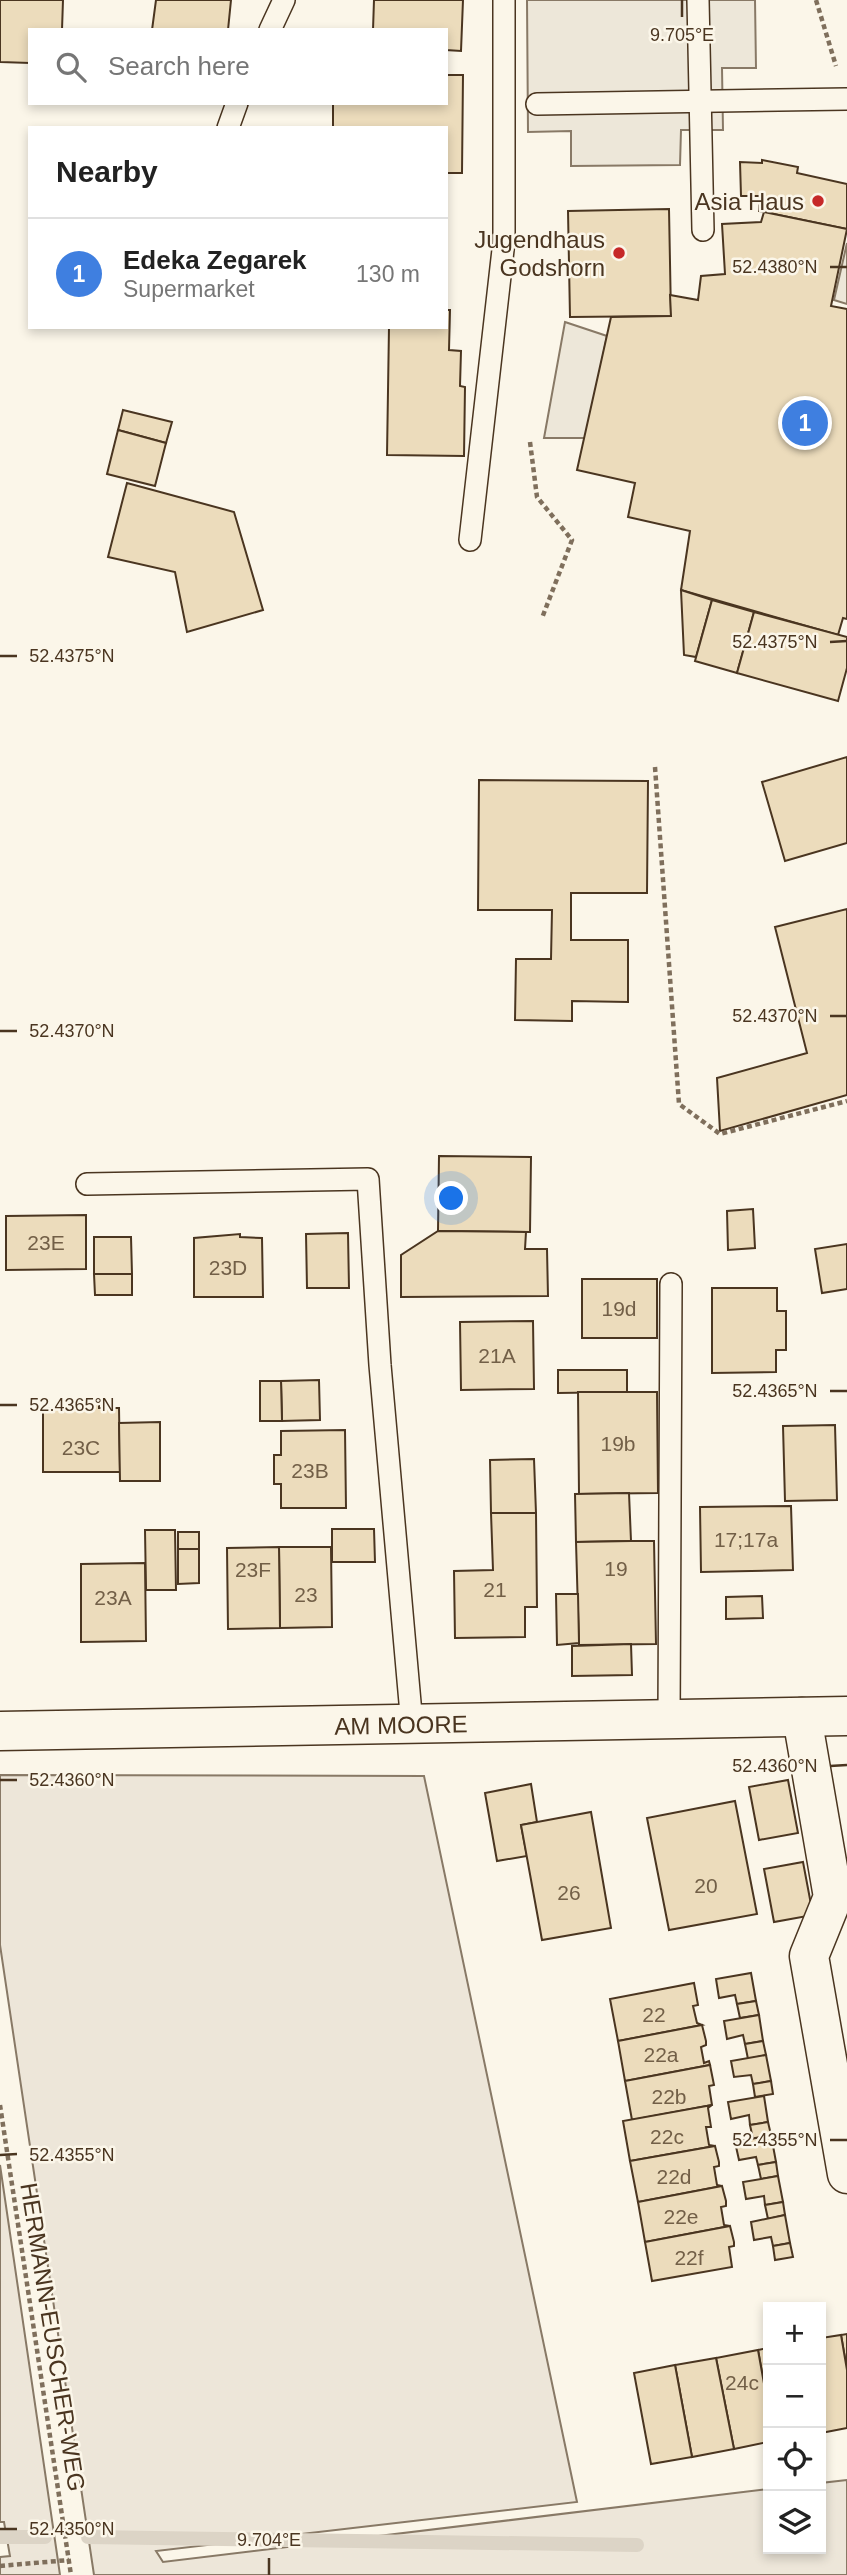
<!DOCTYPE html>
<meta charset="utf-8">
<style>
:root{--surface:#fff;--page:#f6f6f6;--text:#222;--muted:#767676;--line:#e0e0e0;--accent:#1a73e8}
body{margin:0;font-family:Arial,sans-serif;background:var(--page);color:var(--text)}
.controls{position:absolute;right:21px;bottom:21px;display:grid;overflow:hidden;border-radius:0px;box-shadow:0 4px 10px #0003}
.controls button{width:63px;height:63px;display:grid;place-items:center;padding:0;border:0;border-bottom:2px solid var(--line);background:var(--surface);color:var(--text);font:35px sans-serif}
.you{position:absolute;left:452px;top:1199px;width:24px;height:24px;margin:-18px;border:5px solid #fff;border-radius:50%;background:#1a73e8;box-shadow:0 0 0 10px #1a73e833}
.badge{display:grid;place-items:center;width:46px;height:46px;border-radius:50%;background:var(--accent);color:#fff;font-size:23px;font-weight:700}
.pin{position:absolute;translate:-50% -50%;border:4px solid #fff;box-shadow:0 2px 7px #0006}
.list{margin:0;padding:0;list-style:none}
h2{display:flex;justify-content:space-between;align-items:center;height:91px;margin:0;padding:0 28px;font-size:30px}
h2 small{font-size:23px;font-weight:400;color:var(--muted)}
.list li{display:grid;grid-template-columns:46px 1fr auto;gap:21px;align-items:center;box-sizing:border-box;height:112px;padding:0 28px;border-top:2px solid var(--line)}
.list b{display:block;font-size:26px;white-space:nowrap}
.list p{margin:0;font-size:23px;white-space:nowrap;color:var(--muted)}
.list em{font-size:23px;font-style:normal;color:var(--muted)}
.icon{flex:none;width:38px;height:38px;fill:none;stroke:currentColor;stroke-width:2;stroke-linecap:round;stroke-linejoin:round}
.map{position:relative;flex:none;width:847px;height:2575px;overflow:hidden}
.search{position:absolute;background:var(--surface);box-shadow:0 4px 10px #0003;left:28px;top:28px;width:420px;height:77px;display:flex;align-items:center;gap:18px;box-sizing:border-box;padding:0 24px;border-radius:0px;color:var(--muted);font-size:26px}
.panel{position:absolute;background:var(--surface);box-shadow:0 4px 10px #0003;left:28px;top:126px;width:420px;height:203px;border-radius:0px}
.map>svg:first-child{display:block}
.green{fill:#ede6d9;stroke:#887966;stroke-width:2}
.parking{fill:#ede7d9;stroke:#887966;stroke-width:2}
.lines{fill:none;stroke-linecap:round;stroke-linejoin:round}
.stream{stroke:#dcd4c6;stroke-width:14}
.building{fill:#ecdcbc;stroke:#4a3520;stroke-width:2}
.service-casing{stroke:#4a3520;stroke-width:24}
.minor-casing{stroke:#4a3520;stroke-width:41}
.path{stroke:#7f6f5c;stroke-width:4.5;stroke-dasharray:5 3.5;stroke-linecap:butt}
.service{stroke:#fbf6e9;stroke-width:21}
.minor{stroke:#fbf6e9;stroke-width:38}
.ticks{fill:none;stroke:#4a3520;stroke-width:2.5}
.poi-dot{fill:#c62828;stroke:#fbf6e9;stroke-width:2.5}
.labels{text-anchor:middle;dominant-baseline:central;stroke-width:5;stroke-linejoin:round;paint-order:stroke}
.number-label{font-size:21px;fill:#725f47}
.poi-label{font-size:24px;fill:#4a3520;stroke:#fbf6e9;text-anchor:end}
.street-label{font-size:24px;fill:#4a3520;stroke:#fbf6e9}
.ticks-label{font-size:18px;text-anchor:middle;fill:#4a3520;stroke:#fbf6e9;stroke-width:5;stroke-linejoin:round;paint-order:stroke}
</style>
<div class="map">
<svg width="847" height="2575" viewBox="0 0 847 2575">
<rect width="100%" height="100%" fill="#fbf6e9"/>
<g class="green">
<polygon points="0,1775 424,1776 577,2502 156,2551 163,2562 768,2489 768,2549 821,2549 821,2483 847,2480 847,2575 94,2575 0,1945"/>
<polygon points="0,2165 58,2561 60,2575 0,2575 0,2557 10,2556 4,2522 0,2522"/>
</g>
<g class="parking">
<polygon points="527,0 755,0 756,68 722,68 723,130 681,130 680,165 571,166 571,131 528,132"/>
<polygon points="847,243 847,304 834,300"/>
<polygon points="565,322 607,336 586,438 544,438"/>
</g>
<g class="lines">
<g class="stream">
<polyline points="0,2537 45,2537"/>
<polyline points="88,2537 637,2545"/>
</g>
</g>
<g class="building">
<polygon points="0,0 63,0 62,30 30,30 30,63 0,62"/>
<polygon points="156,0 231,0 228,30 152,30"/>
<polygon points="374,0 463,0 461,51 446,50 446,30 373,30"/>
<polygon points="446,75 463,75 462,173 446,173 446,128 333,128 333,103 446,103"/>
<polygon points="762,160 798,167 797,173 847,184 847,229 759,211 760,196 741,196 740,162 762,163"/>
<polygon points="669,209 671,316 570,317 568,211"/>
<polygon points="764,212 847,229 831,306 847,309 847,619 843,618 838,635 681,590 690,531 628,517 635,483 577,470 611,317 671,316 670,295 698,300 701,276 725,274 722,224 761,222"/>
<polygon points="446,310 450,310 449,350 461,351 460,386 465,387 464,456 387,455 389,327 446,327"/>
<polygon points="123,410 172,422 166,443 118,430"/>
<polygon points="118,430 166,443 155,486 107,474"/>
<polygon points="127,483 234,512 263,610 187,632 175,572 108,557"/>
<polygon points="681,590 712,600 696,657 684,655"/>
<polygon points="712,600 754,612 737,673 695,661"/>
<polygon points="754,612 847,637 847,668 838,701 737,673"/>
<polygon points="847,757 847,843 785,861 762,782"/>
<polygon points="479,780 648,781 647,893 571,893 571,940 628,940 628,1002 572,1001 572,1021 515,1020 516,959 551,959 552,910 478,910"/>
<polygon points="847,909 847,1095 720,1131 717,1078 807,1053 775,927"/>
<polygon points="439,1156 531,1157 530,1232 438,1231"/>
<polygon points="753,1209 755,1248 728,1250 727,1211"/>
<polygon points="86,1215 86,1269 6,1270 6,1216"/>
<polygon points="438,1231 526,1232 525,1249 547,1249 548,1296 401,1297 401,1255"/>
<polygon points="348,1233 349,1288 307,1288 306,1234"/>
<polygon points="240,1234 240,1237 262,1238 263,1297 194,1297 194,1238"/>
<polygon points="94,1237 131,1237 132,1274 94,1274"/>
<polygon points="847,1244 847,1289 822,1293 815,1249"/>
<polygon points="94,1274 132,1274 132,1295 95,1295"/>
<rect x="582" y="1279" width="75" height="59"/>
<polygon points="712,1288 777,1288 777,1311 786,1311 786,1350 776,1350 776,1372 712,1373"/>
<polygon points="533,1321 534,1389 461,1390 460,1322"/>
<polygon points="558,1370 627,1370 627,1392 558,1393"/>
<polygon points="319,1380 320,1420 282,1421 281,1381"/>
<polygon points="260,1381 281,1381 282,1421 260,1421"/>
<polygon points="578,1392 657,1392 658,1493 579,1494"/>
<polygon points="70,1401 99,1401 99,1408 119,1408 120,1472 43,1472 43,1408 70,1408"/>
<polygon points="160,1422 160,1481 120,1481 119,1423"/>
<polygon points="835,1425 837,1500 785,1501 783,1426"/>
<polygon points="345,1430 346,1508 281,1508 281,1484 274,1484 274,1455 281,1455 281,1431"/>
<polygon points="534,1459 536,1513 491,1513 490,1460"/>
<polygon points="629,1493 631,1541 576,1542 575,1494"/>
<polygon points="791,1506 793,1570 701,1572 700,1507"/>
<polygon points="491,1513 536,1513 537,1607 525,1607 525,1637 455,1638 454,1571 493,1570"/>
<polygon points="332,1529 374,1529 375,1562 332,1562"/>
<polygon points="145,1530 175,1530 176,1590 146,1590"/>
<rect x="178" y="1532" width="21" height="17"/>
<polygon points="631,1541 654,1541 656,1644 579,1645 576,1542"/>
<polygon points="279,1547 331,1547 332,1627 280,1628"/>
<polygon points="279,1547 280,1628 228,1629 227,1548"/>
<polygon points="178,1549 199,1549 199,1583 178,1584"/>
<polygon points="145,1563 146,1641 81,1642 81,1564"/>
<polygon points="556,1594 578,1594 579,1643 557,1645"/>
<polygon points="762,1596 763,1618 726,1619 726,1597"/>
<polygon points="631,1644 632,1675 572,1676 572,1646"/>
<polygon points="788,1780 798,1833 759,1840 749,1787"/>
<polygon points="531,1784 537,1822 521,1825 527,1856 497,1861 485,1793"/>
<polygon points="735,1801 757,1914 669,1930 647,1818"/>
<polygon points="591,1812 611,1928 542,1940 521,1825"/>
<polygon points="803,1862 813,1915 774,1922 764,1869"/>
<polygon points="751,1973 756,2001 737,2004 735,1995 719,1998 716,1979"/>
<polygon points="694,1983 698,2005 693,2006 697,2023 702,2025 618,2041 610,1999"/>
<polygon points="756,2001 759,2015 740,2018 737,2004"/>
<polygon points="759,2015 763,2041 745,2044 743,2035 727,2039 724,2021"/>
<polygon points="702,2025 706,2041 706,2045 701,2047 704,2063 709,2061 710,2065 625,2081 618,2041"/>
<polygon points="763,2041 766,2055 748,2059 745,2044"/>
<polygon points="766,2055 771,2081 753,2084 751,2075 734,2077 731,2061"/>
<polygon points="710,2065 714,2085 709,2086 712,2105 632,2120 625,2081"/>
<polygon points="771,2081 773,2094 755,2097 753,2084"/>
<polygon points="764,2096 768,2122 750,2125 749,2115 731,2119 728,2102"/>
<polygon points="712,2105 708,2108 711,2127 706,2127 709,2145 715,2146 630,2161 623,2121"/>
<polygon points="768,2122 771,2135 753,2139 750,2125"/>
<polygon points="771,2135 776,2162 758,2165 756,2157 739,2160 735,2142"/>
<polygon points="715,2146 719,2162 719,2166 714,2167 717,2185 722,2186 638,2202 630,2161"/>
<polygon points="776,2162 778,2176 761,2179 758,2165"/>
<polygon points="778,2176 783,2202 765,2205 764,2196 746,2199 743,2182"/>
<polygon points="722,2186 726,2201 726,2206 721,2207 724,2225 730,2226 645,2242 638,2202"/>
<polygon points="783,2202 785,2215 768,2219 765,2205"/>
<polygon points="785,2215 790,2243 773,2246 771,2237 754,2240 751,2222"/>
<polygon points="730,2226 734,2242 734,2246 729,2247 732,2267 652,2281 645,2242"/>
<polygon points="790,2243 793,2257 775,2260 773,2246"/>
<polygon points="847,2334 847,2370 841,2335"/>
<polygon points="841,2335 847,2370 847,2428 821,2433 821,2338"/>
<polygon points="768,2348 768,2406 758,2350"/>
<polygon points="758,2350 768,2406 768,2442 734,2449 716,2358"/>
<polygon points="716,2358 734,2449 692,2457 675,2365"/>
<polygon points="675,2365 692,2457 651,2464 634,2373"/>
</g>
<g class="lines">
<defs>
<g id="service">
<polyline points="698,0 703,230"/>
<polyline points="270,30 284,0"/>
<polyline points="537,104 847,99"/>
<polyline points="228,128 237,103"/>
<polyline points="470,540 504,241 504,0"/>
<polyline points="87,1184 368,1179 380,1365 412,1725"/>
<polyline points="669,1720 671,1284"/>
</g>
<g id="minor">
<polyline points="802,1717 833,1897 809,1956 847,2174"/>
<polyline points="0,1731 847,1716"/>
</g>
</defs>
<use href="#service" class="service-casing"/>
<use href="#minor" class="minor-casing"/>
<g class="path">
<polyline points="816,0 836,66"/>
<polyline points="530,442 537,497 572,540 542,618"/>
<polyline points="655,767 679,1104 720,1134 847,1101"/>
<polyline points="0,2105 71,2575"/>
<polyline points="0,2566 69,2560"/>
</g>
<use href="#service" class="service"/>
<use href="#minor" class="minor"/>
</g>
<path class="ticks" d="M682,0V17M830,267H847M830,642L847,641M0,656H17M830,1016H847M0,1031H17M830,1391H847M0,1405H17M830,1766L847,1765M0,1780H17M830,2140H847M0,2155L17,2154M0,2529H17M269,2558V2575"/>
<g class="poi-dot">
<circle cx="818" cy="201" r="7"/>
<circle cx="619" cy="253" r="7"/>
</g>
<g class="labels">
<g class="number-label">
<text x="46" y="1242">23E</text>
<text x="228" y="1267">23D</text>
<text x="619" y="1308">19d</text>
<text x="497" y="1355">21A</text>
<text x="618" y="1443">19b</text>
<text x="81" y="1447">23C</text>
<text x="310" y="1470">23B</text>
<text x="746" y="1539">17;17a</text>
<text x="616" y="1568">19</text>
<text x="253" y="1569">23F</text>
<text x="495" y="1589">21</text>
<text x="306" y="1594">23</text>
<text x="113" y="1597">23A</text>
<text x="706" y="1885">20</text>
<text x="569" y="1892">26</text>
<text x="654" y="2014">22</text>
<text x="661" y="2054">22a</text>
<text x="669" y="2096">22b</text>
<text x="667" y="2136">22c</text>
<text x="674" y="2176">22d</text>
<text x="681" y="2216">22e</text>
<text x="689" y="2257">22f</text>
<text x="742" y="2382">24c</text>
</g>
<g class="poi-label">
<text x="804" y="201">Asia Haus</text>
<text x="605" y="239">Jugendhaus<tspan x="605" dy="28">Godshorn</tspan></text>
</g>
<g class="street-label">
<text transform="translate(401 1725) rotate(-1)">AM MOORE</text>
<text transform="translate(53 2337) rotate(81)">HERMANN-EUSCHER-WEG</text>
</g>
</g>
<g class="ticks-label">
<text x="682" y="41">9.705°E</text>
<text x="775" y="273">52.4380°N</text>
<text x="775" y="648">52.4375°N</text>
<text x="72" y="662">52.4375°N</text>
<text x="775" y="1022">52.4370°N</text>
<text x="72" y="1037">52.4370°N</text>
<text x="775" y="1397">52.4365°N</text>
<text x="72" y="1411">52.4365°N</text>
<text x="775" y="1772">52.4360°N</text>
<text x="72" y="1786">52.4360°N</text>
<text x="775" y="2146">52.4355°N</text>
<text x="72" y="2161">52.4355°N</text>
<text x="72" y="2535">52.4350°N</text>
<text x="269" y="2546">9.704°E</text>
</g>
</svg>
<div class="controls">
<button>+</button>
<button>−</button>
<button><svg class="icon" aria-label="locate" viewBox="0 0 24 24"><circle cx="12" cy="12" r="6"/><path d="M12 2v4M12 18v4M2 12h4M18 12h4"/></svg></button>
<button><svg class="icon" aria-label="layers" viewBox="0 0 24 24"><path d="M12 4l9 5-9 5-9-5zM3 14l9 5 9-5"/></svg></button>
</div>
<div class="you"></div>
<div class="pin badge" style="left:805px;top:423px;background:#3f7fe0">1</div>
<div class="search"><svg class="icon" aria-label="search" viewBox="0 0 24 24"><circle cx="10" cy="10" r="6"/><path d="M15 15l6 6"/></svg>Search here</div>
<section class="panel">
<h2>Nearby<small></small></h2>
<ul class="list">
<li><span class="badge" style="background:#3f7fe0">1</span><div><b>Edeka Zegarek</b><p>Supermarket</p></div><em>130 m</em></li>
</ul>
</section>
</div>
